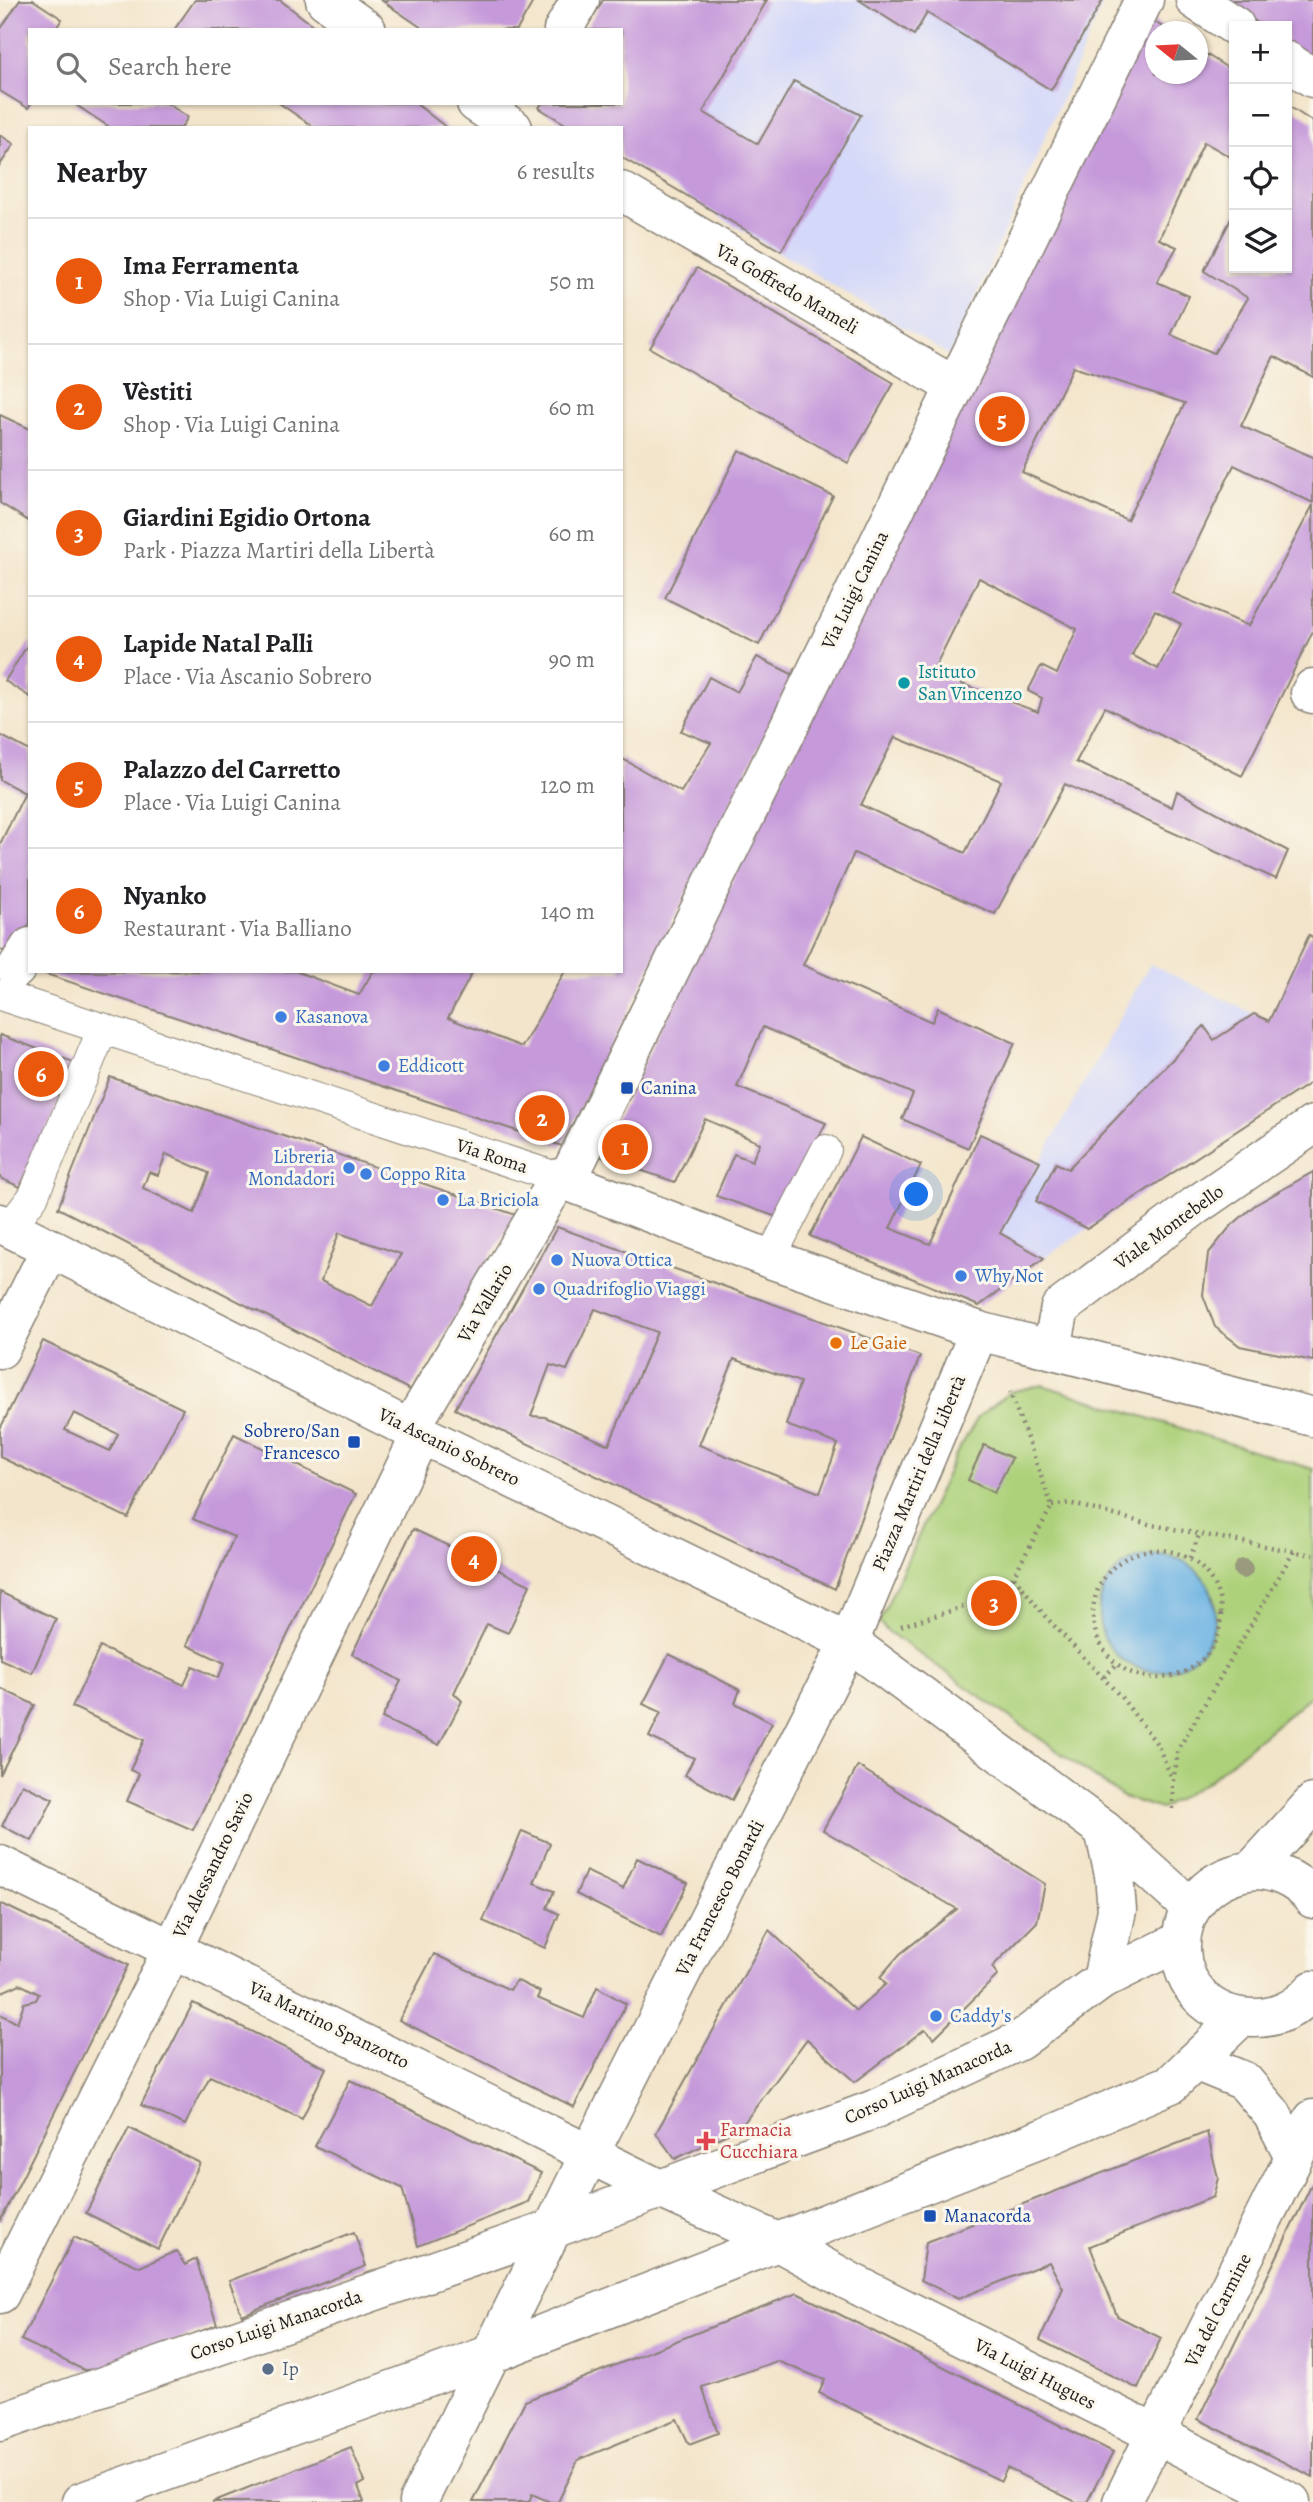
<!DOCTYPE html>
<meta charset="utf-8">
<style>
:root{--surface:#fff;--page:#f6f6f6;--text:#202124;--muted:#757577;--line:#e0e0e0;--accent:#ea580c}
body{margin:0;font-family:Alegreya,serif;background:var(--page);color:var(--text)}
.controls{position:absolute;right:21px;top:21px;display:grid;overflow:hidden;border-radius:0px;box-shadow:0 2px 5px #0004}
.controls button{width:63px;height:63px;display:grid;place-items:center;padding:0;border:0;border-bottom:2px solid var(--line);background:var(--surface);color:var(--text);font:35px sans-serif}
.compass{position:absolute;left:1145px;top:21px;width:63px;height:63px;border-radius:50%;background:var(--surface);box-shadow:0 2px 5px #0004;rotate:288deg}
.you{position:absolute;left:917px;top:1195px;width:24px;height:24px;margin:-18px;border:5px solid #fff;border-radius:50%;background:#1a73e8;box-shadow:0 0 0 10px #1a73e833}
.badge{display:grid;place-items:center;width:46px;height:46px;border-radius:50%;background:var(--accent);color:#fff;font-size:23px;font-weight:700}
.pin{position:absolute;translate:-50% -50%;border:4px solid #fff;box-shadow:0 2px 7px #0006}
.list{margin:0;padding:0;list-style:none}
h2{display:flex;justify-content:space-between;align-items:center;height:91px;margin:0;padding:0 28px;font-size:30px}
h2 small{font-size:23px;font-weight:400;color:var(--muted)}
.list li{display:grid;grid-template-columns:46px 1fr auto;gap:21px;align-items:center;box-sizing:border-box;height:126px;padding:0 28px;border-top:2px solid var(--line)}
.list b{display:block;font-size:26px;white-space:nowrap}
.list p{margin:0;font-size:23px;white-space:nowrap;color:var(--muted)}
.list em{font-size:23px;font-style:normal;color:var(--muted)}
.icon{flex:none;width:38px;height:38px;fill:none;stroke:currentColor;stroke-width:2;stroke-linecap:round;stroke-linejoin:round}
.map{position:relative;flex:none;width:1313px;height:2502px;overflow:hidden}
.search{position:absolute;background:var(--surface);box-shadow:0 2px 5px #0004;left:28px;top:28px;width:595px;height:77px;display:flex;align-items:center;gap:18px;box-sizing:border-box;padding:0 24px;border-radius:0px;color:var(--muted);font-size:26px}
.panel{position:absolute;background:var(--surface);box-shadow:0 2px 5px #0004;left:28px;top:126px;width:595px;height:847px;border-radius:0px}
.map>svg:first-child{display:block}
.built{fill:#d4d8f9}
.green{fill:#add17a;stroke:#64764b;stroke-width:2;fill-rule:evenodd}
.water{fill:#6cb2e2;stroke:#44677f;stroke-width:2}
.building{fill:#c599da;fill-rule:evenodd}
.lines{fill:none;stroke-linecap:round;stroke-linejoin:round}
.pedestrian-casing{stroke:#888074;stroke-width:32}
.minor-casing{stroke:#888074;stroke-width:41}
.secondary-casing{stroke:#888074;stroke-width:41}
.path{stroke:#888074;stroke-width:4.5;stroke-dasharray:2 5;stroke-linecap:butt}
.pedestrian{stroke:#fff;stroke-width:30}
.minor{stroke:#fff;stroke-width:38}
.secondary{stroke:#fff;stroke-width:38}
.tree{fill:#99997d}
.culture-dot{fill:#0f9aa8;stroke:#fbf7ec;stroke-width:2.5}
.shop-dot{fill:#3f7fe0;stroke:#fbf7ec;stroke-width:2.5}
.transit-dot{fill:#1a4fb4;stroke:#fbf7ec;stroke-width:2.5}
.food-dot{fill:#e8710a;stroke:#fbf7ec;stroke-width:2.5}
.health-dot{fill:#e0444e;stroke:#fbf7ec;stroke-width:2.5}
.service-dot{fill:#5c6f8a;stroke:#fbf7ec;stroke-width:2.5}
.labels{text-anchor:middle;dominant-baseline:central;stroke-width:6;stroke-linejoin:round;paint-order:stroke}
.street-label{font-size:19px;fill:#1c1c1c;stroke:#fbf7ec}
.culture-label{font-size:19px;fill:#0d838f;stroke:#fbf7ec;text-anchor:start}
.shop-label{font-size:19px;fill:#366cbe;stroke:#fbf7ec;text-anchor:start}
.transit-label{font-size:19px;fill:#164399;stroke:#fbf7ec;text-anchor:start}
.food-label{font-size:19px;fill:#c56008;stroke:#fbf7ec;text-anchor:start}
.health-label{font-size:19px;fill:#be3a42;stroke:#fbf7ec;text-anchor:start}
.service-label{font-size:19px;fill:#4e5e75;stroke:#fbf7ec;text-anchor:start}
</style>
<div class="map">
<svg width="1313" height="2502" viewBox="0 0 1313 2502">
<rect width="100%" height="100%" fill="#fbf7ec"/>
<filter id="ink" filterUnits="userSpaceOnUse"><feTurbulence type="fractalNoise" baseFrequency=".0143" numOctaves="2"/><feDisplacementMap in="SourceGraphic" scale="14" xChannelSelector="R" yChannelSelector="G"/><feConvolveMatrix kernelMatrix="1 2 1 2 8 2 1 2 1" color-interpolation-filters="sRGB"/></filter>
<filter id="wash" filterUnits="userSpaceOnUse"><feTurbulence type="fractalNoise" baseFrequency=".00686" numOctaves="4" result="noise"/><feDisplacementMap in="SourceGraphic" scale="28" xChannelSelector="R" yChannelSelector="G"/><feGaussianBlur stdDeviation="1.57" result="paint"/><feColorMatrix in="noise" values="0 0 0 0 0 0 0 0 0 0 0 0 0 0 0 0 0 1.4 0 .05"/><feComposite in="paint" operator="in"/></filter>
<g filter="url(#wash)">
<rect width="100%" height="100%" fill="#f3e5cb"/>
<g class="built">
<polygon points="603,0 1105,0 950,356 621,157 621,128 572,128 539,108 542,103 621,103 621,30"/>
<polygon points="1150,964 1313,1042 1313,1081 1044,1258 1000,1233"/>
</g>
<path class="green" d="M1042,1385L1313,1469V1694L1208,1781L1161,1809L1123,1797L886,1630L879,1622L955,1456L979,1416L1010,1392ZM1125,1565L1214,1596C1217,1619 1213,1633 1201,1652L1102,1633C1097,1604 1102,1585 1125,1565Z"/>
<circle class="water" cx="1157" cy="1613" r="58"/>
<g id="blocks">
<g class="building">
<polygon points="20,0 33,0 62,19 55,30 30,30 31,103 28,108 0,91 0,30"/>
<polygon points="195,0 280,0 319,30 174,30"/>
<polygon points="381,0 534,0 517,30 425,30"/>
<polygon points="603,0 767,0 703,112 758,144 794,81 861,115 781,251 621,157 621,128 572,128 539,108 542,103 621,103 621,30 585,30"/>
<polygon points="859,0 1103,0 1051,90 927,13 914,35"/>
<polygon points="1226,0 1313,0 1313,63 1287,44 1287,26 1262,26"/>
<path d="M1149,18L1170,32H1156V74H1198V49L1234,72V159L1204,142L1159,239L1177,247L1157,282L1189,296L1171,335L1214,353L1248,298L1204,271L1234,213V268H1287V105L1313,122V377L1274,356L1241,426L1313,457V503L1234,465L1172,593L1249,626L1313,505V631L1242,776L1105,707L1076,762L1172,807L1177,791L1288,851L1276,879L1065,784L995,914L854,853L803,965L932,1022L938,1008L1015,1043L968,1148L902,1119L913,1094L763,1027L737,1087L826,1123L777,1217L716,1196L734,1154L752,1161L760,1143L705,1119L675,1182L599,1156ZM1073,367L1185,403L1127,520L1022,472ZM979,578L1077,629L1057,674L1041,666L1028,691L1042,698L1038,712L932,673ZM1155,610L1181,624L1158,669L1132,655ZM895,737L1001,781L965,853L861,805Z"/>
<polygon points="73,103 166,103 188,117 181,128 111,128"/>
<polygon points="279,103 415,103 447,128 315,128"/>
<polygon points="0,135 14,144 0,165"/>
<polygon points="697,268 894,383 848,463 650,348"/>
<polygon points="0,415 30,429 30,522 0,503"/>
<polygon points="739,450 833,496 759,645 665,598"/>
<polygon points="30,641 30,697 5,681"/>
<polygon points="757,657 794,675 562,1146 40,972 295,971 359,995 373,971 473,971 448,1018 522,1047 565,971 621,971 621,758 681,792 711,743 681,731 709,677 737,692"/>
<polygon points="0,735 30,751 30,923 13,953 0,950 0,844 25,793 0,780"/>
<polygon points="1309,935 1313,937 1313,1081 1087,1229 1036,1201 1056,1163 1068,1169 1204,1026 1214,1040 1254,1014 1269,1021"/>
<polygon points="0,1035 79,1064 20,1187 0,1178"/>
<path d="M110,1077L516,1215L410,1390L58,1208ZM166,1154L209,1173L194,1213L143,1188L149,1172L158,1175ZM339,1233L401,1254L372,1306L321,1281Z"/>
<polygon points="980,1134 1040,1161 1000,1233 1044,1258 979,1306 810,1236 861,1137 921,1165 890,1228 930,1244"/>
<polygon points="1313,1172 1313,1361 1240,1346 1215,1327 1203,1295 1208,1254 1230,1227 1255,1205"/>
<path d="M557,1227L920,1356L835,1589L455,1409ZM595,1309L657,1332L609,1445L545,1417L531,1416L550,1365L567,1370ZM734,1359L800,1382L786,1425L838,1444L820,1493L699,1445Z"/>
<path d="M43,1341L183,1409L128,1518L0,1457V1429ZM74,1413L118,1434L110,1451L65,1430Z"/>
<polygon points="234,1434 356,1494 193,1830 127,1801 139,1774 130,1770 144,1740 72,1707 100,1647 184,1685 193,1666 218,1678 225,1663 187,1645 234,1537 193,1519"/>
<polygon points="984,1445 1012,1458 994,1493 968,1480"/>
<polygon points="413,1529 530,1585 508,1633 487,1624 454,1693 462,1701 439,1745 382,1718 401,1681 352,1654"/>
<polygon points="0,1592 56,1619 32,1673 0,1659"/>
<polygon points="669,1654 740,1690 735,1703 772,1723 732,1800 685,1775 694,1758 649,1737 661,1712 643,1704"/>
<polygon points="0,1688 35,1705 0,1775"/>
<polygon points="858,1766 1045,1884 1037,1922 992,1967 998,1975 934,2038 925,2029 855,2082 807,2039 740,2128 675,2159 656,2133 769,1930 856,2011 886,1984 880,1977 900,1954 957,1909 823,1830"/>
<polygon points="22,1784 53,1799 32,1841 2,1826"/>
<polygon points="522,1831 550,1843 534,1883 554,1891 547,1908 559,1914 545,1948 483,1921"/>
<polygon points="637,1858 688,1883 661,1937 576,1894 586,1871 623,1889"/>
<polygon points="0,1903 128,1965 0,2222 0,2014 17,2023 24,2003 36,2000 39,1994 20,1984 0,1993"/>
<polygon points="434,1954 510,1990 516,1980 540,1992 537,1998 584,2018 597,1987 626,2004 574,2107 399,2020"/>
<polygon points="193,2003 326,2068 302,2119 210,2076 185,2125 141,2105"/>
<polygon points="350,2080 541,2173 528,2202 418,2246 402,2188 315,2146"/>
<polygon points="129,2128 200,2163 158,2249 86,2213"/>
<polygon points="1207,2132 1218,2178 1213,2197 1090,2246 1117,2316 1161,2338 1138,2389 1040,2340 1063,2288 1049,2262 958,2299 921,2280 926,2242"/>
<polygon points="1313,2182 1313,2477 1198,2419"/>
<polygon points="354,2232 366,2266 242,2315 229,2281"/>
<polygon points="74,2237 140,2267 176,2251 185,2265 196,2259 217,2325 105,2369 84,2370 21,2340"/>
<polygon points="797,2293 1113,2452 1087,2502 1076,2502 1007,2468 1001,2481 819,2393 825,2380 777,2361 702,2387 718,2433 689,2444 677,2419 578,2460 558,2502 550,2502 532,2494 529,2502 473,2502 525,2401"/>
<polygon points="351,2447 365,2482 358,2486 364,2502 212,2502"/>
</g>
</g>
</g>
<g filter="url(#ink)">
<use href="#blocks" fill-opacity="0" stroke="#888074" stroke-width="2"/>
<g class="lines">
<defs>
<g id="pedestrian">
<polyline points="0,995 559,1178"/>
<polyline points="10,1227 33,1197 103,1028"/>
<polyline points="770,1259 826,1150"/>
</g>
<g id="minor">
<polyline points="325,0 367,30"/>
<polyline points="1195,0 1235,26"/>
<polyline points="563,30 580,0"/>
<polyline points="1287,61 1313,78"/>
<polyline points="476,103 513,128"/>
<polyline points="621,191 954,386"/>
<polyline points="1313,688 1310,693 1313,694"/>
<polyline points="16,969 30,947"/>
<polyline points="567,1181 1144,0"/>
<polyline points="0,1223 410,1429 849,1642 1104,1830 1190,1907"/>
<polyline points="1052,1348 1060,1308 1195,1206 1313,1125"/>
<polyline points="0,1349 51,1248"/>
<polyline points="410,1429 559,1178 770,1259 979,1331 1313,1417"/>
<polyline points="0,1865 658,2188 780,2243 849,2281 1291,2502"/>
<polyline points="1102,1980 1117,1910 1114,1875 1104,1830"/>
<polyline points="1195,2061 1244,2081 1272,2114 1294,2156"/>
<polyline points="0,2294 173,1948 421,1434"/>
<polyline points="418,2502 590,2153 849,1642 979,1331"/>
<polyline points="1122,2502 1313,2119"/>
</g>
<g id="secondary">
<polyline points="1252,1870 1313,1803"/>
<path d="M1313,1899C1299,1880 1271,1867 1248,1871C1156,1887 1160,2015 1252,2018C1276,2019 1298,2008 1313,1990"/>
<polyline points="0,2422 553,2229 875,2109 1019,2041 1102,1980 1180,1941"/>
<polyline points="81,2502 489,2355 1051,2135 1171,2084 1240,2018"/>
</g>
</defs>
<use href="#pedestrian" class="pedestrian-casing"/>
<use href="#minor" class="minor-casing"/>
<use href="#secondary" class="secondary-casing"/>
<g class="path">
<polyline points="1052,1506 1069,1503 1152,1525 1313,1555"/>
<circle cx="1157" cy="1614" r="64"/>
<polyline points="1190,1558 1200,1533"/>
<polyline points="1014,1577 1045,1616 1121,1697 1157,1744 1173,1780"/>
<polyline points="901,1626 1003,1595 1052,1506 1010,1392"/>
<polyline points="1104,1677 1116,1665"/>
<polyline points="1173,1809 1173,1781 1179,1748 1294,1551"/>
</g>
<use href="#pedestrian" class="pedestrian"/>
<use href="#minor" class="minor"/>
<use href="#secondary" class="secondary"/>
</g>
<circle class="tree" cx="1243" cy="1569" r="10"/>
</g>
<circle class="culture-dot" cx="904" cy="683" r="7"/>
<g class="shop-dot">
<circle cx="281" cy="1017" r="7"/>
<circle cx="384" cy="1066" r="7"/>
<circle cx="349" cy="1168" r="7"/>
<circle cx="366" cy="1174" r="7"/>
<circle cx="443" cy="1200" r="7"/>
<circle cx="557" cy="1260" r="7"/>
<circle cx="961" cy="1276" r="7"/>
<circle cx="539" cy="1289" r="7"/>
<circle cx="936" cy="2016" r="7"/>
</g>
<g class="transit-dot">
<rect x="620" y="1081" width="14" height="14" rx="3.5"/>
<rect x="347" y="1435" width="14" height="14" rx="3.5"/>
<rect x="923" y="2209" width="14" height="14" rx="3.5"/>
</g>
<circle class="food-dot" cx="836" cy="1343" r="7"/>
<path class="health-dot" d="M702.5 2130.5h7v7h7v7h-7v7h-7v-7h-7v-7h7z"/>
<circle class="service-dot" cx="268" cy="2369" r="7"/>
<g class="labels">
<g class="street-label">
<text transform="translate(787 289) rotate(30)">Via Goffredo Mameli</text>
<text transform="translate(855 590) rotate(-64)">Via Luigi Canina</text>
<text transform="translate(492 1156) rotate(18)">Via Roma</text>
<text transform="translate(1169 1227) rotate(-36)">Viale Montebello</text>
<text transform="translate(485 1303) rotate(-59)">Via Vallario</text>
<text transform="translate(449 1447) rotate(26)">Via Ascanio Sobrero</text>
<text transform="translate(919 1473) rotate(-67)">Piazza Martiri della Libertà</text>
<text transform="translate(213 1865) rotate(-64)">Via Alessandro Savio</text>
<text transform="translate(720 1898) rotate(-63)">Via Francesco Bonardi</text>
<text transform="translate(329 2025) rotate(26)">Via Martino Spanzotto</text>
<text transform="translate(928 2082) rotate(-24)">Corso Luigi Manacorda</text>
<text transform="translate(1218 2310) rotate(-63)">Via del Carmine</text>
<text transform="translate(276 2325) rotate(-19)">Corso Luigi Manacorda</text>
<text transform="translate(1035 2374) rotate(27)">Via Luigi Hugues</text>
</g>
<g class="culture-label">
<text x="918" y="672">Istituto<tspan x="918" dy="22">San Vincenzo</tspan></text>
</g>
<g class="shop-label">
<text x="295" y="1017">Kasanova</text>
<text x="398" y="1066">Eddicott</text>
<text x="335" y="1157" text-anchor="end">Libreria<tspan x="335" dy="22">Mondadori</tspan></text>
<text x="380" y="1174">Coppo Rita</text>
<text x="457" y="1200">La Briciola</text>
<text x="571" y="1260">Nuova Ottica</text>
<text x="975" y="1276">Why Not</text>
<text x="553" y="1289">Quadrifoglio Viaggi</text>
<text x="950" y="2016">Caddy's</text>
</g>
<g class="transit-label">
<text x="641" y="1088">Canina</text>
<text x="340" y="1431" text-anchor="end">Sobrero/San<tspan x="340" dy="22">Francesco</tspan></text>
<text x="944" y="2216">Manacorda</text>
</g>
<g class="food-label">
<text x="850" y="1343">Le Gaie</text>
</g>
<g class="health-label">
<text x="720" y="2130">Farmacia<tspan x="720" dy="22">Cucchiara</tspan></text>
</g>
<g class="service-label">
<text x="282" y="2369">Ip</text>
</g>
</g>
</svg>
<div class="controls">
<button>+</button>
<button>−</button>
<button><svg class="icon" aria-label="locate" viewBox="0 0 24 24"><circle cx="12" cy="12" r="6"/><path d="M12 2v4M12 18v4M2 12h4M18 12h4"/></svg></button>
<button><svg class="icon" aria-label="layers" viewBox="0 0 24 24"><path d="M12 4l9 5-9 5-9-5zM3 14l9 5 9-5"/></svg></button>
</div>
<svg class="compass" viewBox="-18 -18 36 36"><path d="M0-13l5 13h-10z" fill="#e53935"/><path d="M0 13l5-13h-10z" fill="#757577"/></svg>
<div class="you"></div>
<div class="pin badge" style="left:625px;top:1147px">1</div>
<div class="pin badge" style="left:542px;top:1118px">2</div>
<div class="pin badge" style="left:994px;top:1603px">3</div>
<div class="pin badge" style="left:474px;top:1559px">4</div>
<div class="pin badge" style="left:1002px;top:419px">5</div>
<div class="pin badge" style="left:41px;top:1074px">6</div>
<div class="search"><svg class="icon" aria-label="search" viewBox="0 0 24 24"><circle cx="10" cy="10" r="6"/><path d="M15 15l6 6"/></svg>Search here</div>
<section class="panel">
<h2>Nearby<small>6 results</small></h2>
<ul class="list">
<li><span class="badge">1</span><div><b>Ima Ferramenta</b><p>Shop · Via Luigi Canina</p></div><em>50 m</em></li>
<li><span class="badge">2</span><div><b>Vèstiti</b><p>Shop · Via Luigi Canina</p></div><em>60 m</em></li>
<li><span class="badge">3</span><div><b>Giardini Egidio Ortona</b><p>Park · Piazza Martiri della Libertà</p></div><em>60 m</em></li>
<li><span class="badge">4</span><div><b>Lapide Natal Palli</b><p>Place · Via Ascanio Sobrero</p></div><em>90 m</em></li>
<li><span class="badge">5</span><div><b>Palazzo del Carretto</b><p>Place · Via Luigi Canina</p></div><em>120 m</em></li>
<li><span class="badge">6</span><div><b>Nyanko</b><p>Restaurant · Via Balliano</p></div><em>140 m</em></li>
</ul>
</section>
</div>
